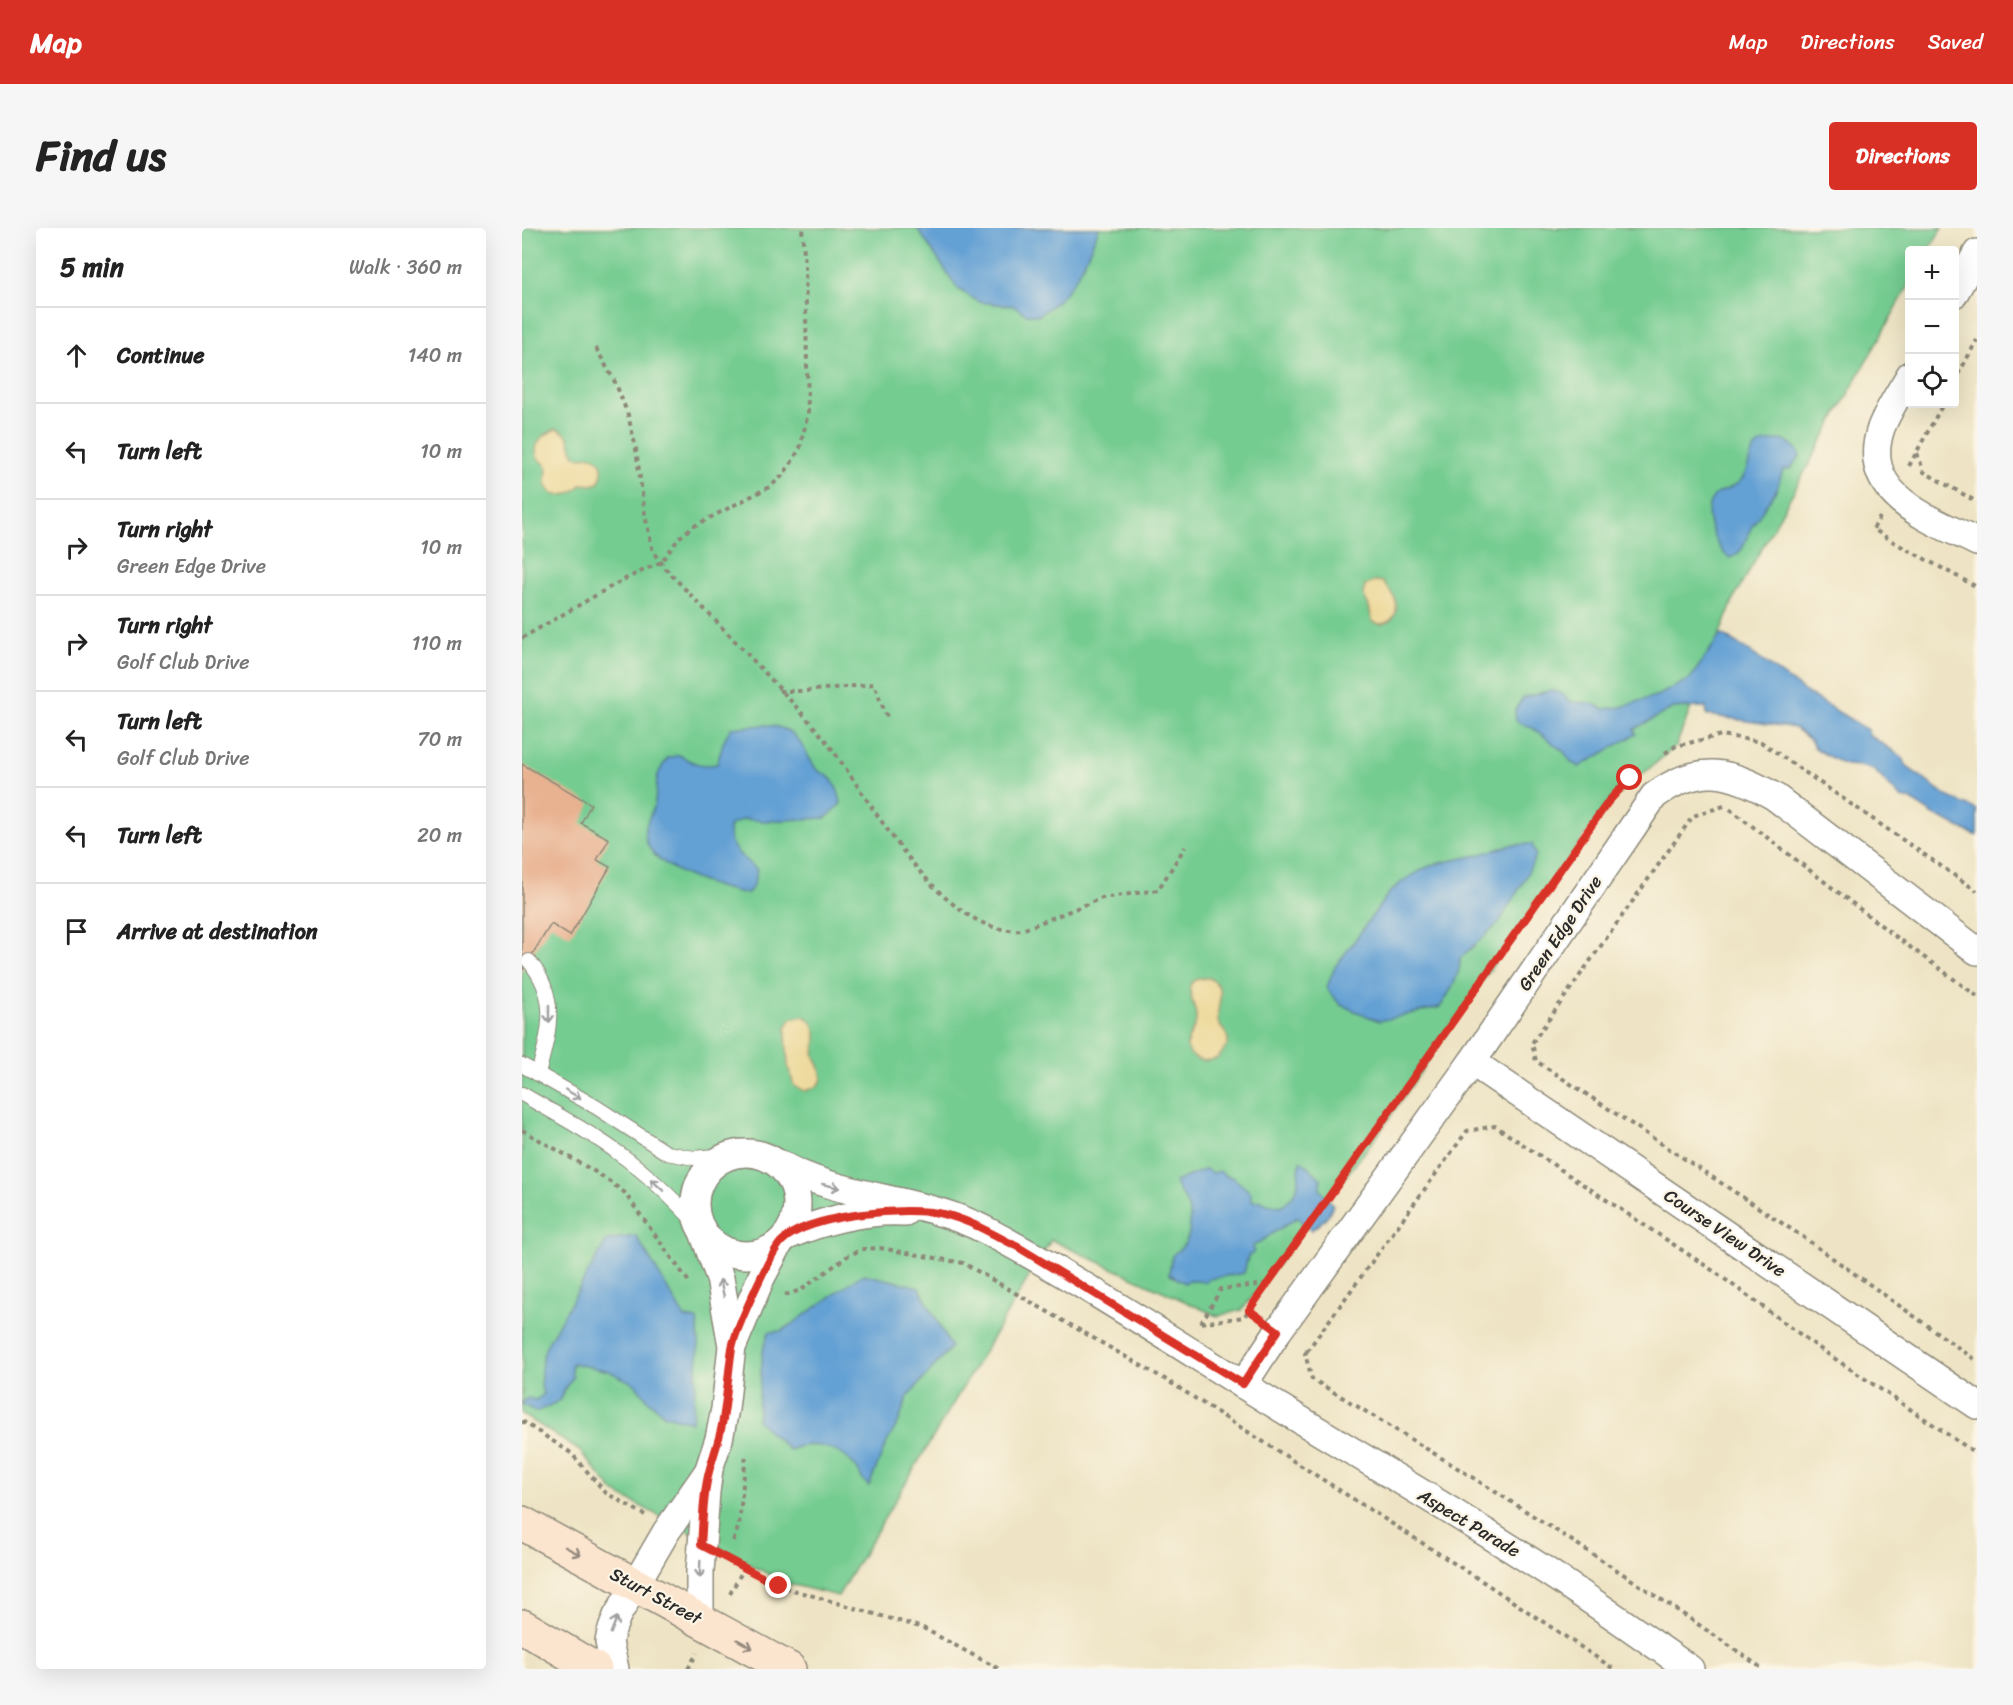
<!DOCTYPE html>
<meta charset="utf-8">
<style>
:root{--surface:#fff;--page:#f6f6f6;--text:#222;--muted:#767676;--line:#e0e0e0;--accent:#d93025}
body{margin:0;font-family:Sriracha,sans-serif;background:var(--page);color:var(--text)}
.controls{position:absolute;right:18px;top:18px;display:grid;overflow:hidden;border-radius:6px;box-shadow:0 6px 24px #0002}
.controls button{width:54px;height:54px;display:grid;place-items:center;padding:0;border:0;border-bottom:2px solid var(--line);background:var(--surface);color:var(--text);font:30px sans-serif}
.stop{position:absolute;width:18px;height:18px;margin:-14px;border:4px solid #d93025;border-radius:50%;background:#fff}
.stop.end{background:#d93025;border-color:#fff;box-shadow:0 2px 6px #0008}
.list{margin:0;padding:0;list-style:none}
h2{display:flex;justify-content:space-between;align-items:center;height:78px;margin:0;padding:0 24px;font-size:26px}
h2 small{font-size:20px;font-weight:400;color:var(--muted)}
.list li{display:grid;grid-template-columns:39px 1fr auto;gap:18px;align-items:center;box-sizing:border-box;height:96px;padding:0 24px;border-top:2px solid var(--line)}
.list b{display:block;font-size:22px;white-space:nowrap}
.list p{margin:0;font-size:20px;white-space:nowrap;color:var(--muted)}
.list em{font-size:20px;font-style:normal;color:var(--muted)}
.icon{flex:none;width:33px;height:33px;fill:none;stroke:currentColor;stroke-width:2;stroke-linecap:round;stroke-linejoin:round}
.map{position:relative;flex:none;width:1455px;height:1441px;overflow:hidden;border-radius:6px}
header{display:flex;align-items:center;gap:36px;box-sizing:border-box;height:84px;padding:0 30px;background:var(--accent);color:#fff}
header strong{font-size:28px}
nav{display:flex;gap:33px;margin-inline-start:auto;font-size:21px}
.intro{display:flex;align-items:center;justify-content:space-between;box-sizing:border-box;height:144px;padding:0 36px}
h1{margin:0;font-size:42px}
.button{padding:15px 27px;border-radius:6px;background:var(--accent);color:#fff;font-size:21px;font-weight:700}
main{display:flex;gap:36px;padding:0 36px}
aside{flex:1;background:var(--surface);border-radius:6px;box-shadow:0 6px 24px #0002}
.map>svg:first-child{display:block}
.green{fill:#74cc91;stroke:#507c5e;stroke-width:1.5}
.sand{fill:#eeda9e;stroke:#8c8264;stroke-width:1.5}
.water{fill:#64a0d4;stroke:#486680;stroke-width:1.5}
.building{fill:#e8b190}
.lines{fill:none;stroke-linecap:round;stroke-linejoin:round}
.service-casing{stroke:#8c8878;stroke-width:16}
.minor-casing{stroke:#8c8878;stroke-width:30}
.secondary-casing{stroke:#8c8878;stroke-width:36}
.path{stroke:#8c8878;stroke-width:4;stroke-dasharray:4.5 4.5;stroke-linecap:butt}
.service{stroke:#fff;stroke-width:14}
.minor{stroke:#fff;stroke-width:27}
.secondary{stroke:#fce5cf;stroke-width:33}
.oneway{stroke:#a0a0a0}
.oneway2{stroke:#94887d}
.route{stroke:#d93025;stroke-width:8}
.labels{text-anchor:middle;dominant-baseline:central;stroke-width:4.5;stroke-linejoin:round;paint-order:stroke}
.street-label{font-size:18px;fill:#2b2b2b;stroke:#fcf5e5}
</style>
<header>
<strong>Map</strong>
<nav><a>Map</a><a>Directions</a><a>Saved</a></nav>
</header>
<div class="intro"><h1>Find us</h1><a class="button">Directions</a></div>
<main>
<aside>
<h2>5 min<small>Walk · 360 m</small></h2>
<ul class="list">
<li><svg class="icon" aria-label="ahead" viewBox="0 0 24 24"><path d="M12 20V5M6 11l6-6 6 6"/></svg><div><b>Continue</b></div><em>140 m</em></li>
<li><svg class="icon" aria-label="left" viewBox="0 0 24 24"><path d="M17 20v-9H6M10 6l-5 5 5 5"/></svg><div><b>Turn left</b></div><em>10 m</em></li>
<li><svg class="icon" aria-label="right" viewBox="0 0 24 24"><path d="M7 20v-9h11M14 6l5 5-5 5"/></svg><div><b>Turn right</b><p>Green Edge Drive</p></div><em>10 m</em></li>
<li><svg class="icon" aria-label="right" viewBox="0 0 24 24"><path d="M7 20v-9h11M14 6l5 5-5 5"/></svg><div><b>Turn right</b><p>Golf Club Drive</p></div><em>110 m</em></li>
<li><svg class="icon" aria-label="left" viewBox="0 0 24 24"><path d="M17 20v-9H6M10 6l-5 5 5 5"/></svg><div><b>Turn left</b><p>Golf Club Drive</p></div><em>70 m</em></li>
<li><svg class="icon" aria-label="left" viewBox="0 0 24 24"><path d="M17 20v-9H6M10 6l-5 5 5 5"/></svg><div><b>Turn left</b></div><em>20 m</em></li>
<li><svg class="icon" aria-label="arrive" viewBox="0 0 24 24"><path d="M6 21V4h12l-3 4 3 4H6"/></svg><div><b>Arrive at destination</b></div></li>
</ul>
</aside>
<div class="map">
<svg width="1455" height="1441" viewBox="0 0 1455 1441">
<rect width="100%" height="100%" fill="#fcf5e5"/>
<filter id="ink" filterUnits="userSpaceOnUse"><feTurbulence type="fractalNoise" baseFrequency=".0167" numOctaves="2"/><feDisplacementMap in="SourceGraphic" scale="12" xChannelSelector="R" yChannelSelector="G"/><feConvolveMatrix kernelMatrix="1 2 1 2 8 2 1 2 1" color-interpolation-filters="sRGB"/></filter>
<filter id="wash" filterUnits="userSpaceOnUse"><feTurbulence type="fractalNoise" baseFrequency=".008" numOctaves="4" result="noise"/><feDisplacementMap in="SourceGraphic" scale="24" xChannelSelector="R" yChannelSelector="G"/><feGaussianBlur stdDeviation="1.35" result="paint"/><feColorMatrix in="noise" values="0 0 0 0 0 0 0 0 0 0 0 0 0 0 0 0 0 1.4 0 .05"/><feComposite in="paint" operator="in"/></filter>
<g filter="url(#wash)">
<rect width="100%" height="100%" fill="#eee4c5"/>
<polygon class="green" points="0,0 1420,0 1407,22 1388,22 1387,57 1212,370 1154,518 1086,575 991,708 855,908 720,1082 695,1088 529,1012 316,1368 263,1355 92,1264 58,1223 0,1186"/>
<g class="sand">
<path d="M34,201C55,206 43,225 59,230C77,221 86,241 76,255L70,257L60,256C51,267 28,275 24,254C24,249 25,243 25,238L15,229C11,214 21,207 34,201Z"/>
<path d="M853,353L861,354C866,361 872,366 874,375C877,390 863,401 850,393L847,378L841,366L843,358Z"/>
<path d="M687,750C708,761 693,776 696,793C698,801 707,805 706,814C705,820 699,825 696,830C682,835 670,833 665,819C665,808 673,802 674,792C677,776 651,749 687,750Z"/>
<path d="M281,788C297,794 295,812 292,826C298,843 310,856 283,863L272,858L266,838L264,807V800L269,791Z"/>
</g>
<g class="water">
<path d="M395,0H577C567,24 559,46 542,66C536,74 525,81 517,87L504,86L492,78L457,74L436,61Z"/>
<path d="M1257,212C1268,213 1274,218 1278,228L1268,241L1261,242L1255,261L1230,298L1220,321L1214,327L1207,330C1193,319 1178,283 1192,268C1200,261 1213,261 1220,251C1234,230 1220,215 1257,212Z"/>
<polygon points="1199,406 1224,421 1285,465 1346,502 1347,507 1379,528 1384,538 1425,568 1455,582 1455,608 1412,587 1389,572 1379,570 1352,542 1338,538 1323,537 1304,527 1293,520 1288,512 1273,500 1185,487 1184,479 1151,480 1112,501 1114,506 1057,539 1049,534 1042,524 1019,506 1007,498 999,496 994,492 993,482 1001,470 1030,462 1040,466 1050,474 1069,475 1082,481 1099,479 1137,467 1168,451"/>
<path d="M244,497C276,500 278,515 292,538C295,543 298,544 303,546C313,552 317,565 319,575C314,581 310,586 303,590L242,593L222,591L208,597C203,619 221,629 235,642L232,656L226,666C199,661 132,643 124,612C120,596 131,587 133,573C137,550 130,552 146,530L157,527C170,535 180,539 195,536L202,512L209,500Z"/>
<path d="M1010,616L1014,627L1003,651L976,696L938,730C939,746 927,766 918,779L857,793L819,777L808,765L805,759L813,739L828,719L866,666L882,652L909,637L956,627L989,617Z"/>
<path d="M778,933L787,939L799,951L798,962L811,977C806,989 800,995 789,1002L781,996L776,989L731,1018L732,1022L731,1025L726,1028L722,1045L686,1051L684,1054L667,1052L663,1055L647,1046L650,1028C653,1024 658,1022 661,1018C671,1007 669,982 662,970C659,964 654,961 653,954L684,941L690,945L698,943L702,947L712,950L729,965V971L734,974L737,972L745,976L759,978C779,965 776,955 778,933Z"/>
<path d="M114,1008L163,1090L175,1092L177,1115L170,1194L143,1187L127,1173L113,1156L87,1143L50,1135L49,1143L51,1149L41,1163L39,1172L14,1184L0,1176L5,1170L14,1172L21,1167C17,1151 19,1133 24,1118L85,1012Z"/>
<path d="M341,1046L397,1059L429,1119L385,1170L377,1193L364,1216L347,1258C339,1251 340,1250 336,1242C321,1220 290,1211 267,1222L235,1192L241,1122L247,1104L260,1103Z"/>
</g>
<g id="blocks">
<polygon class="building" points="0,536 69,576 59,595 87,611 75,632 88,639 48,708 29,696 0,743"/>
</g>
</g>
<g filter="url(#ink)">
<use href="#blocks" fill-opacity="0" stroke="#8c8878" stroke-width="1.5"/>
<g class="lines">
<defs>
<g id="service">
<path d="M7,733C38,770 27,804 16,846"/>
<polyline points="0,837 74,879 145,925 172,930 213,926"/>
<path d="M0,866C32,885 65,902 95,924C125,945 151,971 177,998"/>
</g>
<g id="minor">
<polyline points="1432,66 1455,25"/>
<path d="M1388,147C1378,164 1366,182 1359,200C1336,268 1408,291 1455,314"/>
<polyline points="950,834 1455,1177"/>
<circle cx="224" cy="976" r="51"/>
<path d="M256,935C320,972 399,968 465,1003C554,1050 638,1105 723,1158C820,1218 919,1275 1015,1337C1067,1370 1117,1406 1168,1441"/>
<path d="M265,1008C302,992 342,982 383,984"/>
<polyline points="211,1117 239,1050 257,1016"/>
<path d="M721,1157L756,1103L950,834L1132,568C1176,535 1208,542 1253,569L1455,723"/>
<polyline points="178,1392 178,1344 184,1264 187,1241 197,1211 203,1181 210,1118 198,1050 181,1004"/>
<polyline points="93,1441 87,1414 89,1404 95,1388 144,1304 185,1245"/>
</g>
<g id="secondary">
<polyline points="0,1295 267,1441"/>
<polyline points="0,1398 73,1441"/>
</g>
</defs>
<use href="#service" class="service-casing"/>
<use href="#minor" class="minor-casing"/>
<use href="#secondary" class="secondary-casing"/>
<g class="path">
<path d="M74,120L94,156L106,187L114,221L123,287L131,324L144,341C196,396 250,450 299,507C345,562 416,710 500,702L580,670L636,662L663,619"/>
<polyline points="1432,154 1455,112"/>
<polyline points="1395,225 1402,244 1455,274"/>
<polyline points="1387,238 1421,176"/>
<polyline points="1358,289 1351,301 1375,316 1455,359"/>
<polyline points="0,410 99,353 139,334 158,309 170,299 249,258 260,248 268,237 278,220 286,185 283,37 280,0"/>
<polyline points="257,463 283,463 352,456 366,492"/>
<polyline points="1143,525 1154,518 1200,507 1239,514 1455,663"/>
<polyline points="1202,578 1171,588 1010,815 1014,833 1281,1009 1455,1133"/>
<polyline points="1208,581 1369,705 1455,768"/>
<polyline points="0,902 77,946 102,964 167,1054"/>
<polyline points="263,1067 279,1062 327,1027 341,1021 358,1020 441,1035 646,1153 963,1355 1092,1441"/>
<polyline points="679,1095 722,1089 727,1082 1086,575 1102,557"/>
<polyline points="679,1095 699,1061 745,1056"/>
<polyline points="785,1123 945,903 973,898 1193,1044 1297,1120 1455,1226"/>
<path d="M785,1123L783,1126L790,1151C943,1243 1095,1339 1241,1441"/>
<polyline points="0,1193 49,1225 84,1265 123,1287"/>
<polyline points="211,1313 217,1297 224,1226"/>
<polyline points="206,1332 257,1358 401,1400 477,1441"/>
<polyline points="208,1366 222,1340"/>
<polyline points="166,1441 175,1425"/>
</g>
<use href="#service" class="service"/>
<use href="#minor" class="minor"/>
<use href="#secondary" class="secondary"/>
</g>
<defs><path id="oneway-shaft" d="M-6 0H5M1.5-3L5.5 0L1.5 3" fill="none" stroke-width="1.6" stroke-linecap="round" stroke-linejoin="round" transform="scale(1.5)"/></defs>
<g class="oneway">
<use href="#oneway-shaft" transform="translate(27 786) rotate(90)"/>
<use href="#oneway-shaft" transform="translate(51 866) rotate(30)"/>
<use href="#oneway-shaft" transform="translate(135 957) rotate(-138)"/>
<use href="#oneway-shaft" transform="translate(309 958) rotate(13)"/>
<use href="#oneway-shaft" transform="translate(200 1060) rotate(-103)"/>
<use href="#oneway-shaft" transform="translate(178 1341) rotate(92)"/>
<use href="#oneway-shaft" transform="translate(92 1397) rotate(-69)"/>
</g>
<g class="oneway2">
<use href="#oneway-shaft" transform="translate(51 1323) rotate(28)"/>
<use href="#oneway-shaft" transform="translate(223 1416) rotate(29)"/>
</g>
</g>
<g class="lines" filter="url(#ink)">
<path class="route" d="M257,1358L179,1317C181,1292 181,1264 188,1240C192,1226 197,1212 200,1197C205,1171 206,1146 210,1120C213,1103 248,1026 259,1014C285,986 386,978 421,986C448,992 472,1007 496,1019L721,1156L756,1103L727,1082L1086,574L1108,550"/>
</g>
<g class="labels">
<g class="street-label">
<text transform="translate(1038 705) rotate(-56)">Green Edge Drive</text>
<text transform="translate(1203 1005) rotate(34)">Course View Drive</text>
<text transform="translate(947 1295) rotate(31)">Aspect Parade</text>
<text transform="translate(134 1368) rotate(28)">Sturt Street</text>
</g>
</g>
</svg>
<div class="controls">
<button>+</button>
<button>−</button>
<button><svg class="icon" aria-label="locate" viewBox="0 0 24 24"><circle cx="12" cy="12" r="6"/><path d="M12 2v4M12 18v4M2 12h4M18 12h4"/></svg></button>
</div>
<div class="stop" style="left:1108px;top:550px"></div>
<div class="stop end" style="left:257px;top:1358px"></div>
</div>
</main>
